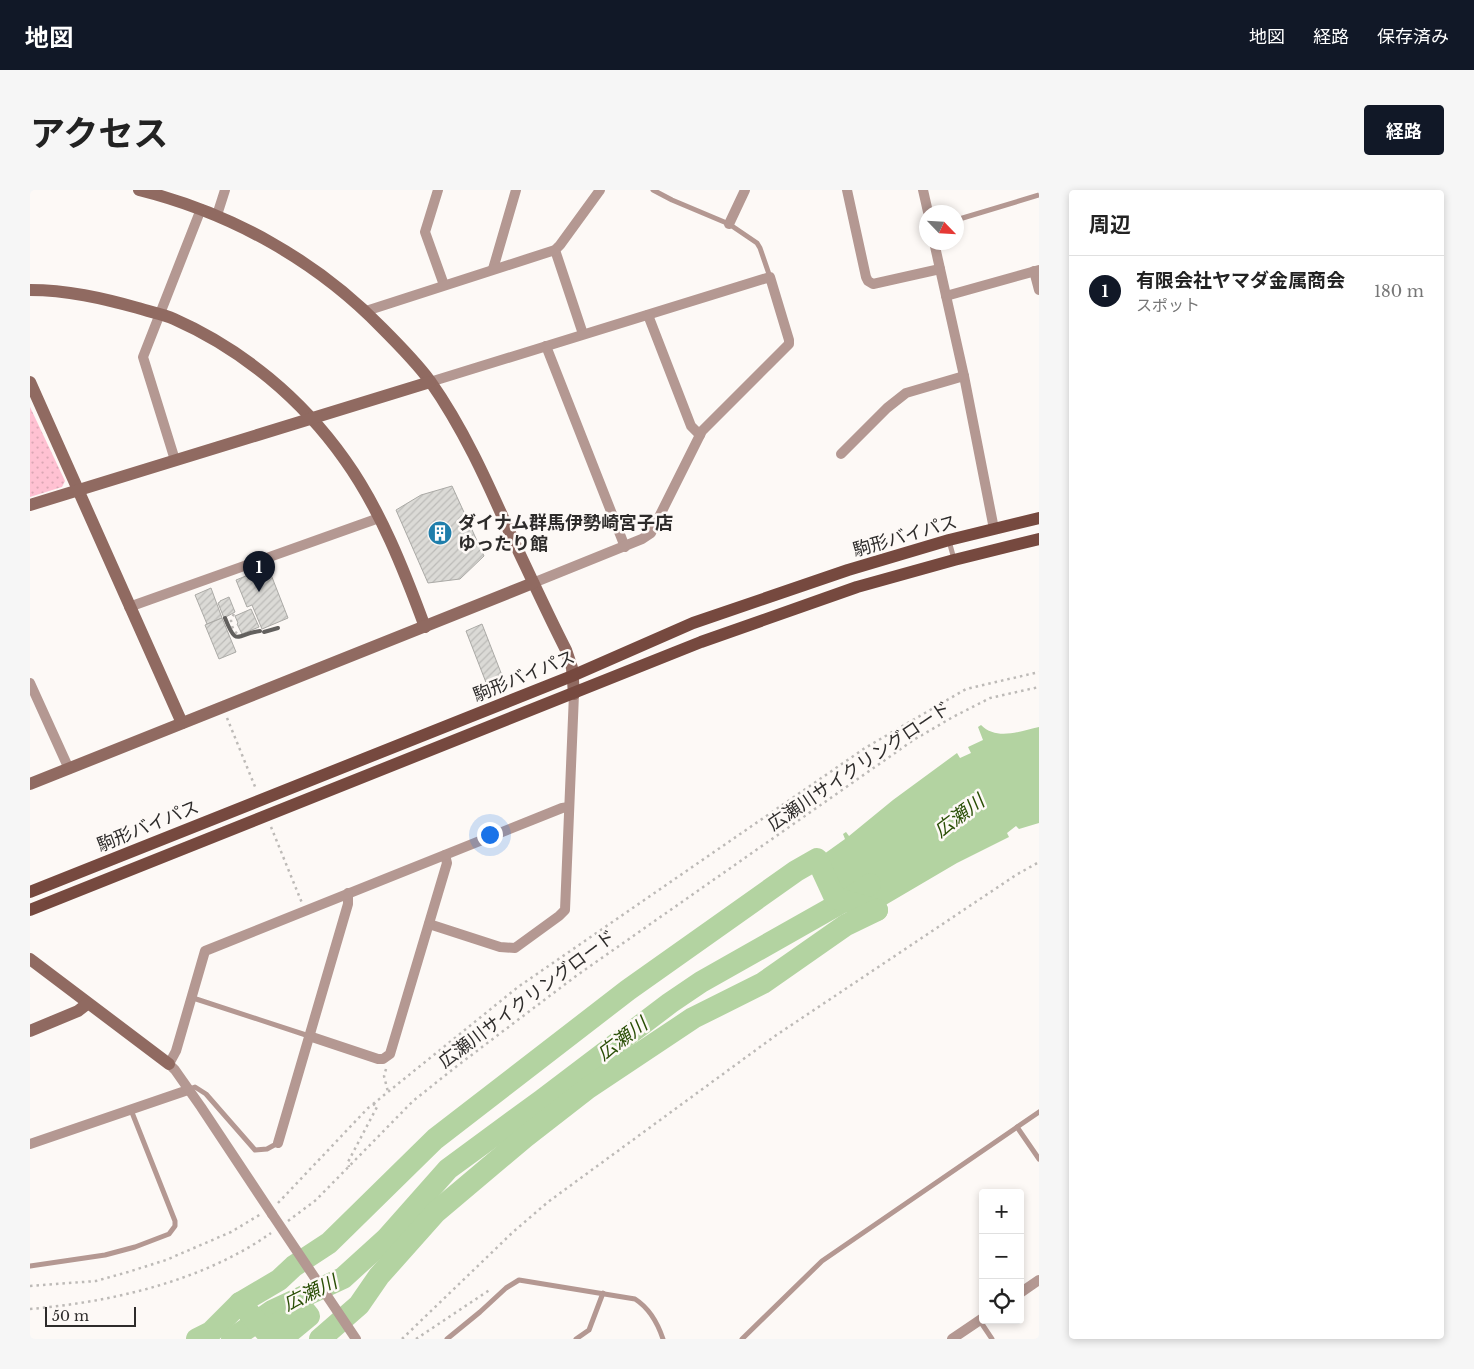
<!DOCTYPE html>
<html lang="ja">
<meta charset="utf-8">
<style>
:root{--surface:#fff;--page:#f6f6f6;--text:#222;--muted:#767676;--line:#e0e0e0;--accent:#111827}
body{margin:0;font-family:"Libre Baskerville","Noto Sans JP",serif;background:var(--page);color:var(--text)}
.controls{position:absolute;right:15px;bottom:15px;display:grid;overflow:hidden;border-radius:5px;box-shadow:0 2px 8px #0003}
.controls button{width:45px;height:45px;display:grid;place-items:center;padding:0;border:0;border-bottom:1px solid var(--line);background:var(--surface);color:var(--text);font:25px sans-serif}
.compass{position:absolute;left:889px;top:15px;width:45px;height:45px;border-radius:50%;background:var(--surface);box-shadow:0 2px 8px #0003;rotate:115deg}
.scale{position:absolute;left:15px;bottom:12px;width:91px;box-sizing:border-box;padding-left:5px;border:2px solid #2e2c2b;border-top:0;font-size:14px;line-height:18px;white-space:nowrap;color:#2e2c2b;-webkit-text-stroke:4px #fdf9f6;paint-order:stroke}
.you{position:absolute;left:459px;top:644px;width:18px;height:18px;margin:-12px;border:4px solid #fff;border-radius:50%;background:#1a73e8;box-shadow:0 0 0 8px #1a73e833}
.badge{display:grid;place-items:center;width:32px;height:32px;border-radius:50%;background:var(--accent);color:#fff;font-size:16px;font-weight:700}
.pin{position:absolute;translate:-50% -41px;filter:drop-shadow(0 1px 2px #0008)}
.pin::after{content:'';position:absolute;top:26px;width:18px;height:15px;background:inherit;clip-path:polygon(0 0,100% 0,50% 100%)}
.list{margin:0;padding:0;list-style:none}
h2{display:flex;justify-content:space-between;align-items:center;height:65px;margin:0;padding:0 20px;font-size:21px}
h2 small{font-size:16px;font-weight:400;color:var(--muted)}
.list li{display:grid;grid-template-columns:32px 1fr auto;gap:15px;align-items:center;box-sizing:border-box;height:70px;padding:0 20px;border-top:1px solid var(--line)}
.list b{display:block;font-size:19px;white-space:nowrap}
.list p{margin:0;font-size:16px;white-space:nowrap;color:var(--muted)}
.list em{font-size:16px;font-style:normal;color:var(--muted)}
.icon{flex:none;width:28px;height:28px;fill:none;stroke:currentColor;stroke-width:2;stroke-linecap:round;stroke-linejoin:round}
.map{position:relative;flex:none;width:1009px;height:1149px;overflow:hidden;border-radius:5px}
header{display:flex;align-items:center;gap:30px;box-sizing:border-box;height:70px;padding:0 25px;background:var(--accent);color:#fff}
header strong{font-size:24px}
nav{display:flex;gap:28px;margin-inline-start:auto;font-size:18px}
.intro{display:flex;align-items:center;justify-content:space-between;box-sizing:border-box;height:120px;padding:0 30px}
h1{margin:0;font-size:35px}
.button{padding:12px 22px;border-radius:5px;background:var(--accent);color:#fff;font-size:18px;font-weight:700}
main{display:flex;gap:30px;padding:0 30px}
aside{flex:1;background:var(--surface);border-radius:5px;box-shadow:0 2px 8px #0003}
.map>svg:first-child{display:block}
.park{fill:url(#park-dots)}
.water{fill:#b3d3a1}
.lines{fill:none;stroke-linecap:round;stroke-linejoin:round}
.river{stroke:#b3d3a1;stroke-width:22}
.building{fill:url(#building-hatch);stroke:#abaaa6}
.path{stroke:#bdbab7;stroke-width:2.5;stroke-dasharray:2.5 4;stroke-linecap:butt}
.lane{stroke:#b49892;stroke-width:5}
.street{stroke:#b49892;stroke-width:10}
.secondary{stroke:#906a61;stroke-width:12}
.primary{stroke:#76493f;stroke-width:12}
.rail{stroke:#62605e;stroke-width:4}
.street-bridge{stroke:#b49892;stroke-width:10}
.labels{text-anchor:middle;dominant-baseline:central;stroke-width:5;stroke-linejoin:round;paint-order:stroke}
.poi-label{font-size:18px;font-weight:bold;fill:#2e2c2b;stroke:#fdf9f6;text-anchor:start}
.street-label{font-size:18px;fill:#2e2c2b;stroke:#fdf9f6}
.water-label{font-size:19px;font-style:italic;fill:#294e05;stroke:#fdf9f6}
</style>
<header>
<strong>地図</strong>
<nav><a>地図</a><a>経路</a><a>保存済み</a></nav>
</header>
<div class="intro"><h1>アクセス</h1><a class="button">経路</a></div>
<main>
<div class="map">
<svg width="1009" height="1149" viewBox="0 0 1009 1149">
<defs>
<pattern id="park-dots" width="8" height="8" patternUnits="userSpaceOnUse" patternTransform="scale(1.25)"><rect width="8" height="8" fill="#ffc1d2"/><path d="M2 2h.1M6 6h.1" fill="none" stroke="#dba6b4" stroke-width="1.8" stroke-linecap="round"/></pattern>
<pattern id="building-hatch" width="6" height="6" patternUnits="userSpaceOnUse" patternTransform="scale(1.25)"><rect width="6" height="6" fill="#dbdad6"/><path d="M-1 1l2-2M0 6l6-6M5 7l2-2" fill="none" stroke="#bcbbb8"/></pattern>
</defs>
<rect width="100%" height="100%" fill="#fdf9f6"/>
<polygon class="park" points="0,217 35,291 32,297 0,307"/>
<path class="water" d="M951,535C967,551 990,541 1009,537V633L989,639L986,636L977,643L979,647L927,673L847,720L805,708L787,669L815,649L813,644L816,642L819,646L863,610L927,563L930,568L941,563L938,557L953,550L948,537Z"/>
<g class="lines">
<g class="river">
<polyline points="167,1149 181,1142 210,1113 220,1124"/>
<polyline points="202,1149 242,1121 313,1088 356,1049 418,979 512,910 640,813 671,792 823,706 840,694"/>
<polyline points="249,1149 256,1145 279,1126 275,1121 250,1132 237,1143 210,1113 249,1090 264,1076 299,1053 405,949 598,800 766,681 787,669 805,708 847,720"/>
<polyline points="290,1149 329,1115 349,1086 406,1022 495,947 558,898 663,828 733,793 816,735 847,720"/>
</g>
</g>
<g class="building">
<polygon points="422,296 454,366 430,389 398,393 366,320 391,305"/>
<polygon points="238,377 258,428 232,439 222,415 217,417 206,390"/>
<polygon points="181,398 192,428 177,434 165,405"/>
<polygon points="199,407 205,422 194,428 188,413 190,412 190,411"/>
<polygon points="221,419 229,437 212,444 207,434 208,433 205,426"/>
<polygon points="192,428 206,462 189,469 175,435"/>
<polygon points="452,434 473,488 457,495 436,441"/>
</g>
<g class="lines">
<g class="path">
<path d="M204,424L201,429C201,436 204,443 211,446"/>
<polyline points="197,528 226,599"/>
<polyline points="241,637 272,713"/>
<polyline points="356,879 354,886 358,902"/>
<polyline points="343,914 488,797 835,558 936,499 1009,482"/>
<polyline points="248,1013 338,918 345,914 347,917 318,972 319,977"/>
<polyline points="258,1031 286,1010 383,911 427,876 546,786 885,549 923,527 960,508 1009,497"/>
<polyline points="0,1096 66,1091 98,1082 136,1070 201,1042 231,1024"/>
<path d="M0,1119C82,1112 173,1091 241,1043"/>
<polyline points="372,1149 483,1042 518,1012 745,846 986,685 1009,672"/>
<polyline points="386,1149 461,1099"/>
</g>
<g class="lane">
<polyline points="623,0 642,10 699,34 727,53 730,58 740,87"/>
<polyline points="926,30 1009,5"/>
<polyline points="919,351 924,369"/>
<polyline points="160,807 279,846"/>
<polyline points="159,899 165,897 176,904 225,960 237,959 248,953"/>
<polyline points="987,937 1009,969"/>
<polyline points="0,1076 75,1065 105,1057 139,1044 145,1036 145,1031 101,920"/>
<polyline points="950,1131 962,1149"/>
<path d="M417,1149L450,1122L476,1098L489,1090L605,1109C619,1118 628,1134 633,1149"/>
<polyline points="546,1149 559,1140 573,1103"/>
<polyline points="712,1149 792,1071 1009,922"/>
</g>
<g class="street">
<polyline points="408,0 395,42 414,95"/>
<polyline points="817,0 836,87 838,91 843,94 910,79"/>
<polyline points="893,0 898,22"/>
<polyline points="187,25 195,0"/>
<polyline points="699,34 715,0"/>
<polyline points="904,52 934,186 964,339"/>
<polyline points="525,60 553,144"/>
<polyline points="463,79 486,0"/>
<polyline points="1004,81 1009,100"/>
<polyline points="916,106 1009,80"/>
<polyline points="336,121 525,60 530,55 570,0"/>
<polyline points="618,125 661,236 670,245"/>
<polyline points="516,156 595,357"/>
<polyline points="400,192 740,87 759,150 759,154 672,241 621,343 612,349 503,393"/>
<polyline points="811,264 857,218 876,203 934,186"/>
<polyline points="145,270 113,167 171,19"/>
<polyline points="99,417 349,328"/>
<polyline points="0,493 39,579"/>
<polyline points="399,734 470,757 485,758 529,726 535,720 544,504"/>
<polyline points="279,846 348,869 353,869 360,864 417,673 415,665"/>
<polyline points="248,953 318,714 318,703"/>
<polyline points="0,954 158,900"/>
<polyline points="242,1024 171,917 145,880 139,874 146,861 175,761 532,618 539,617"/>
<polyline points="990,1103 1009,1090"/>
<polyline points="922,1149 953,1128"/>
</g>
<g class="secondary">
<path d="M109,0C201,23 286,70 352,138C369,155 386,172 400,191C433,238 456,289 479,341C498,381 516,421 536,460L542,478L544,504"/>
<path d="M0,100C37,100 72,108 108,118C120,122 133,124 144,129C212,159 272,209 315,270C350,319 374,380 395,437"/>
<polyline points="0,192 152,533"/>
<polyline points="0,315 400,192"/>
<polyline points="0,594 503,393"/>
<polyline points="0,769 139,874"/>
<polyline points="0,841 48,821 57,814"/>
</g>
<g class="primary">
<polyline points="0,702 542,486 663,433 818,380 919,350 1009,328"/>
<polyline points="0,720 671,452 827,397 924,370 1009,349"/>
</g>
<g class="rail">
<path d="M195,428C207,458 206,444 230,441"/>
<polyline points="234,442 248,438"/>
</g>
<polyline class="street-bridge" points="242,1024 326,1149"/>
</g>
<defs>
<symbol id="building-disc" viewBox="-11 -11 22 22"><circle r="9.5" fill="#1f7eab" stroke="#fdf9f6"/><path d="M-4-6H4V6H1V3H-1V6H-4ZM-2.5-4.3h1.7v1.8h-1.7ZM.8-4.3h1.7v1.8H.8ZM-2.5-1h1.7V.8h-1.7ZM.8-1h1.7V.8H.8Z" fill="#fff"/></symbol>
</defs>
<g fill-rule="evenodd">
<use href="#building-disc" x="396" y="329" width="28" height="28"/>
</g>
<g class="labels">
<g class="poi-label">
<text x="428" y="333">ダイナム群馬伊勢崎宮子店<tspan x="428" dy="21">ゆったり館</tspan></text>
</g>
<g class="street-label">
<text transform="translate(875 346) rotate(-16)">駒形バイパス</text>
<text transform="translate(494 486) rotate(-22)">駒形バイパス</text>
<text transform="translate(829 576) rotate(-34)">広瀬川サイクリングロード</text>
<text transform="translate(118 636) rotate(-22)">駒形バイパス</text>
<text transform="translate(497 809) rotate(-37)">広瀬川サイクリングロード</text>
</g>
<g class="water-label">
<text transform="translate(929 626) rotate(-37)">広瀬川</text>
<text transform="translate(592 849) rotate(-37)">広瀬川</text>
<text transform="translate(280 1103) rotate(-26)">広瀬川</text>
</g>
</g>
</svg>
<div class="controls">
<button>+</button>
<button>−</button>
<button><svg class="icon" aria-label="locate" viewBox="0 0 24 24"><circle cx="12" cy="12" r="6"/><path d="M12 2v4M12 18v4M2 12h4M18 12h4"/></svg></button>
</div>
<svg class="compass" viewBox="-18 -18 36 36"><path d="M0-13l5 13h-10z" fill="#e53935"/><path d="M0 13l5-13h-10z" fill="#767676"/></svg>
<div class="scale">50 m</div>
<div class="you"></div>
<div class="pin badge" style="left:229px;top:402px">1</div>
</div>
<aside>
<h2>周辺<small></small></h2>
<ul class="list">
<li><span class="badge">1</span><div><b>有限会社ヤマダ金属商会</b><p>スポット</p></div><em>180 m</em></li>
</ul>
</aside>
</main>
